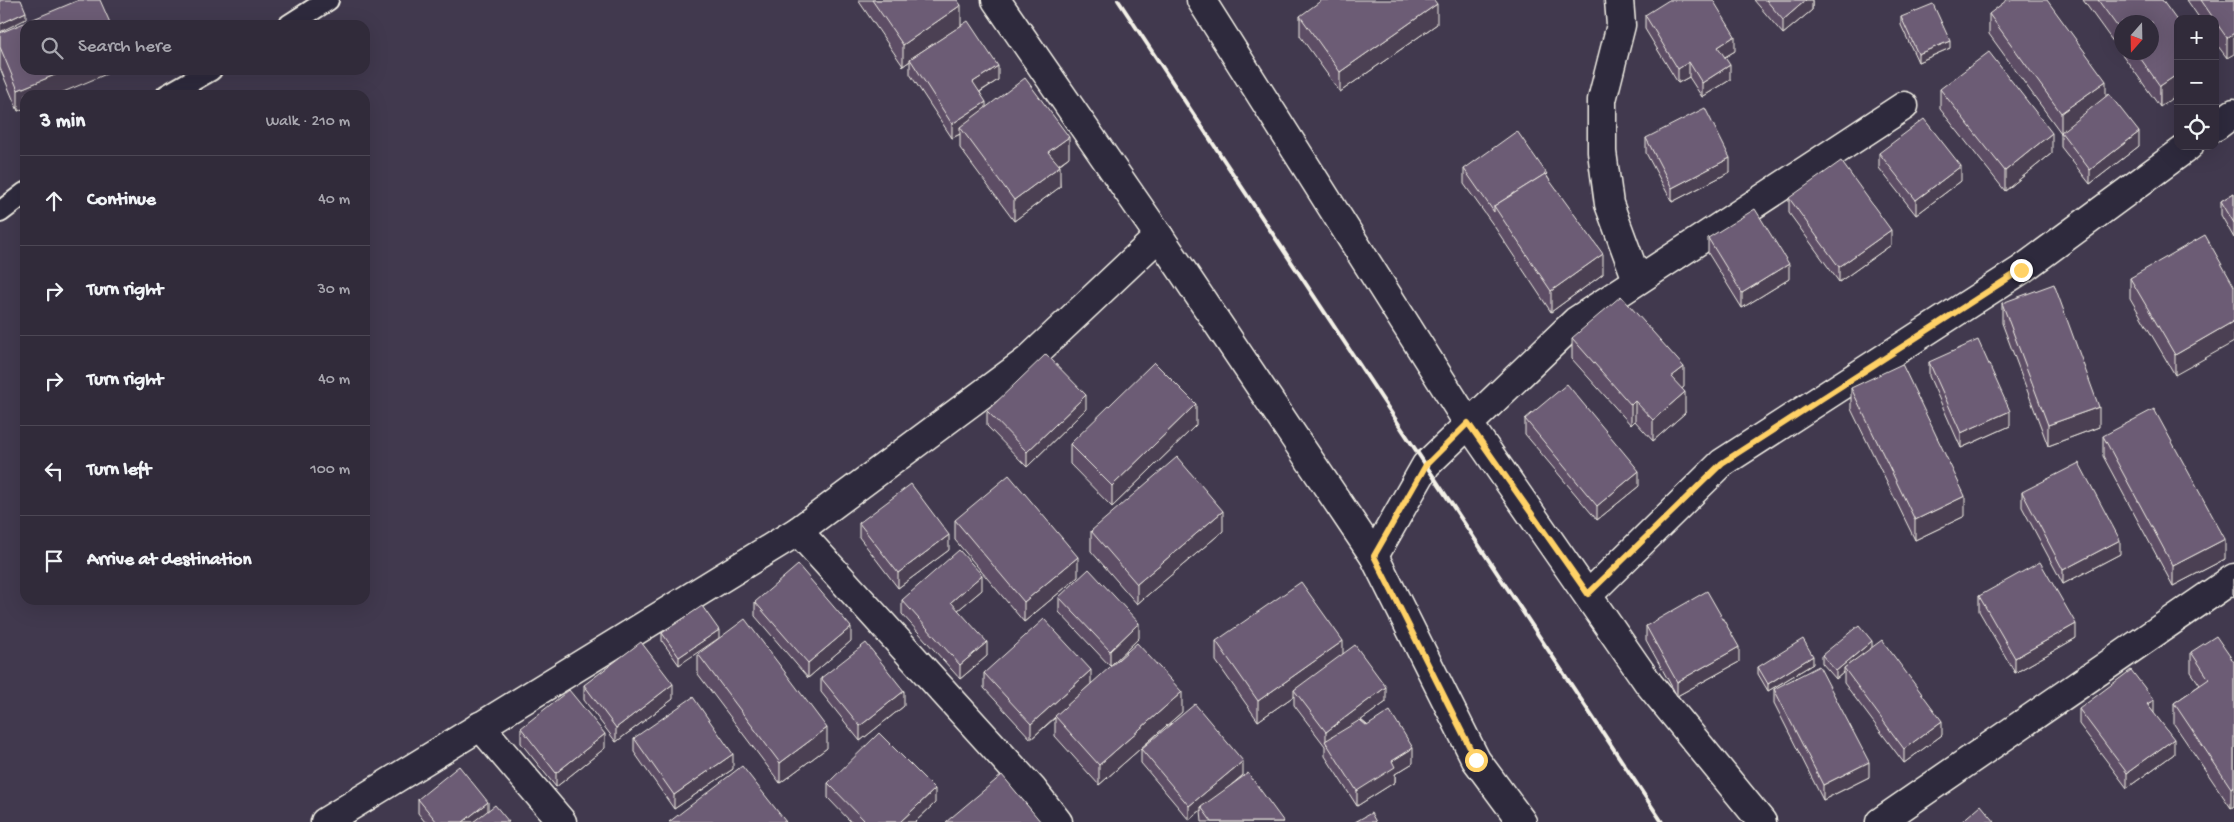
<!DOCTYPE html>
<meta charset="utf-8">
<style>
:root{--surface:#312b3a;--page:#393342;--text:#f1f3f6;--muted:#a8a7af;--line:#4c4754}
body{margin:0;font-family:"Gochi Hand",sans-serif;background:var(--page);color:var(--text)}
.controls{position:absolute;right:15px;top:15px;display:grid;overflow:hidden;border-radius:10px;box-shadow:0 5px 20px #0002}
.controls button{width:45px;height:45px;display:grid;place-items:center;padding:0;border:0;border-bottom:1px solid var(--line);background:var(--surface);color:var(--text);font:25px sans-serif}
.compass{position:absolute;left:2114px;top:15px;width:45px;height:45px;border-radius:50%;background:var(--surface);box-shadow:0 5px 20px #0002;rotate:200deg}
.stop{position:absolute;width:15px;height:15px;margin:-11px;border:4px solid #ffd166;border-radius:50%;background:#fff}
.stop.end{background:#ffd166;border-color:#fff;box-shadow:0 1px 5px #0008}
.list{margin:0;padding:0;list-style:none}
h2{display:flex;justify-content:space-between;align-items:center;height:65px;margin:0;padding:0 20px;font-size:21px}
h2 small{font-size:16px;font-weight:400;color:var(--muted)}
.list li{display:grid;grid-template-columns:32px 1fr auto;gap:15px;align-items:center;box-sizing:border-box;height:90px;padding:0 20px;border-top:1px solid var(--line)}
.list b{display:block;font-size:19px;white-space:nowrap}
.list em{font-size:16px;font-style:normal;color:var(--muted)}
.icon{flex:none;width:28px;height:28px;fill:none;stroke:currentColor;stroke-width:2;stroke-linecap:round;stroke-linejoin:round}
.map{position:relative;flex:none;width:2234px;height:822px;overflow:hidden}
.search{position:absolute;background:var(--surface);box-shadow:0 5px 20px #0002;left:20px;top:20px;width:350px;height:55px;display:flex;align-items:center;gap:12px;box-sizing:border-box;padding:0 18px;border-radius:15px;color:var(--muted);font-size:19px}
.panel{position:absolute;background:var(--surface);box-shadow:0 5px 20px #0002;left:20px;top:90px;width:350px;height:515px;border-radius:15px}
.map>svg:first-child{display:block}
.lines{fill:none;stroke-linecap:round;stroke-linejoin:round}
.service-casing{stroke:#f4f1e8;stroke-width:24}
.minor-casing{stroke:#f4f1e8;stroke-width:31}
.service{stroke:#2f2a3d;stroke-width:20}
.minor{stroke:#2f2a3d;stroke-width:28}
.rail{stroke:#f4f1e8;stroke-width:4}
.wall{fill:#5d4e65;stroke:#f4f1e8;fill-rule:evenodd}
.shaded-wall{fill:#4c4052;stroke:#f4f1e8}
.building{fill:#6c5b75;stroke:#f4f1e8}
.route{stroke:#ffd166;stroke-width:6}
</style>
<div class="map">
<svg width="2234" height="822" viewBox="0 0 2234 822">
<rect width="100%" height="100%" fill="#41394e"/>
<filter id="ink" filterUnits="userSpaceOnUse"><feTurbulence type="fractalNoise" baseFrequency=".02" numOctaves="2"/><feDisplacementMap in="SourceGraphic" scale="10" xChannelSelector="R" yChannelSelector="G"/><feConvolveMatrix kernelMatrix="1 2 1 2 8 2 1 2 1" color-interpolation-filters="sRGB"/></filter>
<g filter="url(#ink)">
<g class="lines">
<defs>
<g id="service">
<polyline points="289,25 328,0"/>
<polyline points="167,95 211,70"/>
<polyline points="0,212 25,193"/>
</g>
<g id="minor">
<polyline points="996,0 1159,236 1374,556 1476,760 1522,822"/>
<polyline points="1201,0 1468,423 1649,684 1762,822"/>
<polyline points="1619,0 1621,25 1602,100 1602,152 1609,204 1637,280"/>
<polyline points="2215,127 2234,113"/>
<polyline points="798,531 1033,790 1058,822"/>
<polyline points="1374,556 1426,465 1576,321 1904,106"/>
<polyline points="1589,594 1722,463 2021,270 2189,146"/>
<polyline points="480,726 562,822"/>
<polyline points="325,822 798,531 1028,360 1159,236"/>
<polyline points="1880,822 2234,578"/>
</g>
</defs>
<use href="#service" class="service-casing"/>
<use href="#minor" class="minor-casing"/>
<use href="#service" class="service"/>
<use href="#minor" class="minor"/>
<polyline class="rail" points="1118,0 1662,822"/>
</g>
<g class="wall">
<polygon points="858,0 957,0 961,26 998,80 980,92 986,107 1069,157 1059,165 1060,187 1014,221 960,148 960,134 952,138 910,74 910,61 903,66"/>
<polygon points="1754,0 1812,0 1812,10 1783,34"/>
<path d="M2083,0H2162L2160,107ZM2122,22L2152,52H2122Z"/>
<polygon points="2187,0 2234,0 2227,58 2215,42 2215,19 2200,19"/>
<polygon points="1989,14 2106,97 2139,146 2090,184 2061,147 2061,133 1989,34"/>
<polygon points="1645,15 1735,51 1725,57 1730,80 1702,97 1689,77 1678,83 1645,29"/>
<polygon points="1300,16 1437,24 1340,92 1300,36"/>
<polygon points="1901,17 1950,48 1918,62 1901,25"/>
<polygon points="0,33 25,95 25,108 18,111 0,68"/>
<polygon points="1940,89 2052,153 2005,191 1940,109"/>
<polygon points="1646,138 1730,172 1672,202 1646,153"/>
<polygon points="1879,153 1961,181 1916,215 1879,168"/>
<polygon points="1464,169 1547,176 1603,274 1551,312 1494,226 1464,184"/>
<polygon points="2234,193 2234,238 2221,215 2221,201"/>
<polygon points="1789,198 1891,245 1839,282 1789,213"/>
<polygon points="1708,238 1789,279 1742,308 1708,253"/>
<polygon points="2130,278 2234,286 2175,375 2130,298"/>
<polygon points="2002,303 2099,427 2048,446 2002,323"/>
<polygon points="1572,338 1684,387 1681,389 1685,413 1653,441 1635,421 1631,425 1572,359"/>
<polygon points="1929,362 2010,426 1961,448 1929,376"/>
<polygon points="1851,388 1965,516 1915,540 1851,409"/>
<polygon points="1086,409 1027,467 987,426 987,411"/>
<polygon points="1525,419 1639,486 1597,520 1525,434"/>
<polygon points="1196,425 1112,507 1070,464 1070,444"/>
<polygon points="2103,436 2225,559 2173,586 2103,456"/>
<polygon points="2022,492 2120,554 2063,584 2022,507"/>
<polygon points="955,520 1078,577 1024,622 955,540"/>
<polygon points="859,523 949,550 898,588 859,537"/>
<polygon points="1091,531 1223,531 1137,604 1091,551"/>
<polygon points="2233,579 2234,579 2234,595 2233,594"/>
<polygon points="982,590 958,610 987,656 960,679 902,614 902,600"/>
<polygon points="1979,596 2076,638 2015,673 1979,611"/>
<polygon points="1059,597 1139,638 1110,666 1059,612"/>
<polygon points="755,602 851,641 808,678 755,616"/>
<polygon points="1646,626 1739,662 1677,696 1646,640"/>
<polygon points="719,630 679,665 662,641 662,633"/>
<polygon points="1216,641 1343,654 1386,702 1361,720 1413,763 1395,774 1395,782 1357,806 1325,756 1325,746 1294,705 1294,696 1258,721 1216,661"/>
<polygon points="1872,647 1942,735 1904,763 1844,683 1844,672 1836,679 1822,663 1822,655"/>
<polygon points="2191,652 2234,662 2234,806 2231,808 2174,724 2174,703 2200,685 2191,672"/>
<polygon points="698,654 827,748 780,783 698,674"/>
<polygon points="1813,664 1768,691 1758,674 1758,667"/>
<polygon points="984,673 1091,683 1182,712 1099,785 1055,736 1055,718 1031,739 984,688"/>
<polygon points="821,678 904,706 860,741 821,692"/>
<polygon points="584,685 673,699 616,742 584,700"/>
<polygon points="1774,689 1869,777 1823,800 1774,703"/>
<polygon points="2079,709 2174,754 2127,788 2079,724"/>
<polygon points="521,728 605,748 556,787 521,743"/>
<polygon points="634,738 733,769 674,809 634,752"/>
<polygon points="1141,749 1243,775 1229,787 1284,822 1202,822 1201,810 1189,820 1141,763"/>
<polygon points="828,783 935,803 915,822 851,822 828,798"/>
<polygon points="418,799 488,810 509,822 425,822 418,813"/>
</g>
<g class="shaded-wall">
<polygon points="1806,0 1812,0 1812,10 1783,34 1783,20"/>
<polygon points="1437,4 1437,24 1340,92 1340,72"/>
<polygon points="961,5 961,26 910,59 910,61 903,66 903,45"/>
<polygon points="26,12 26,19 0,32 0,24"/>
<polygon points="2234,33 2234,54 2227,58 2227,38"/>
<polygon points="1735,36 1735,51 1718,61 1718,47"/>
<polygon points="1950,41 1950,48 1918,62 1918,54"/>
<polygon points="1689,62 1689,77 1678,83 1678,69"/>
<polygon points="1730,65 1730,80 1702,97 1702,83"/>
<polygon points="998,66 998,80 973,96 973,82"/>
<polygon points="67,70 116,70 56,95 25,95 25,108 18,111 18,90"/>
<polygon points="2178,74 2178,94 2160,107 2160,86"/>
<polygon points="2106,81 2106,101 2061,134 2061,113"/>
<polygon points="986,102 986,117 960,127 960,134 952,138 952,124"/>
<polygon points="2139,132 2139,146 2090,184 2090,170"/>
<polygon points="2052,133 2052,153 2005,191 2005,171"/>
<polygon points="1069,137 1069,157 1048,172 1048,152"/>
<polygon points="1730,158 1730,172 1672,202 1672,188"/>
<polygon points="1060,166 1060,187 1014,221 1014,200"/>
<polygon points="1961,166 1961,181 1916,215 1916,200"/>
<polygon points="1891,230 1891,245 1839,282 1839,267"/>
<polygon points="1603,254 1603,274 1551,312 1551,291"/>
<polygon points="1789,264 1789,279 1742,308 1742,293"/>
<polygon points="2234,321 2234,342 2175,375 2175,355"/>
<polygon points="1684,367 1684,387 1671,397 1671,377"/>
<polygon points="1685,392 1685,413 1653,441 1653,420"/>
<polygon points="1086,395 1086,409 1027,467 1027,452"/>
<polygon points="1635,401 1635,421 1631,425 1631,405"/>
<polygon points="1196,404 1196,425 1112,507 1112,486"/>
<polygon points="2099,407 2099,427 2048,446 2048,425"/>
<polygon points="2010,411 2010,426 1961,448 1961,433"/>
<polygon points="1639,471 1639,486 1597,520 1597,506"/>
<polygon points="1965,496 1965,516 1915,540 1915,520"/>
<polygon points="1223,511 1223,531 1137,604 1137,584"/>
<polygon points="949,535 949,550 898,588 898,573"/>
<polygon points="2225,539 2225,559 2173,586 2173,566"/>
<polygon points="2120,540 2120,554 2063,584 2063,570"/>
<polygon points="1078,557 1078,577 1024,622 1024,602"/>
<polygon points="982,575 982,590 951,616 951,602"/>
<polygon points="1139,623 1139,638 1110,666 1110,651"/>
<polygon points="2076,624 2076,638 2015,673 2015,658"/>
<polygon points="851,627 851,641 808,678 808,663"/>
<polygon points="719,630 719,638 679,665 679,657"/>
<polygon points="1343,641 1343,662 1294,690 1294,696 1258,721 1258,701"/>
<polygon points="1872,641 1872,649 1844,668 1844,672 1836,679 1836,671"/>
<polygon points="987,642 987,656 960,679 960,665"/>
<polygon points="1739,647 1739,662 1677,696 1677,682"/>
<polygon points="1813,656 1813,664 1768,691 1768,684"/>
<polygon points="1091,670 1091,684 1031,739 1031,724"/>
<polygon points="673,684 673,699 616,742 616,728"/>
<polygon points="1386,687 1386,702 1327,745 1326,742 1326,732"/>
<polygon points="904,691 904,706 860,741 860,726"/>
<polygon points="1182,692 1182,712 1099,785 1099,765"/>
<polygon points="2154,700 2154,714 2147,704"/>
<polygon points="1942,721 1942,735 1904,763 1904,749"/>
<polygon points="827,728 827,748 780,783 780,763"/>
<polygon points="605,734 605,748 556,787 556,773"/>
<polygon points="2174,739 2174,754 2127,788 2127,773"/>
<polygon points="1413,748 1413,763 1395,774 1395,782 1357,806 1357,791 1392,761"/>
<polygon points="733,754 733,769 674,809 674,795"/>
<polygon points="1243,761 1243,775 1203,809 1201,807 1201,810 1189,820 1189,806"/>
<polygon points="1869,762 1869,777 1823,800 1823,785"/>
<polygon points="2234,786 2234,806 2231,808 2231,788"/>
<polygon points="935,789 935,803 915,822 900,822"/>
<polygon points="488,802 488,816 481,822 463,822"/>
</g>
<g class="building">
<polygon points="0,0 21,0 26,12 0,24"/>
<polygon points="79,0 100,0 111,25 25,25 25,70 67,70 18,90 0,47 0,33"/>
<polygon points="872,0 957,0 961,5 903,45"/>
<polygon points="1322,0 1434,0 1437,4 1340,72 1300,16"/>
<polygon points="1669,0 1713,0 1735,36 1718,47 1730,65 1702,83 1689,62 1678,69 1645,15"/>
<polygon points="1766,0 1806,0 1783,20"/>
<polygon points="2007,0 2047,0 2106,81 2061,113 1989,14"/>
<polygon points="2098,0 2162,0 2178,22 2178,74 2160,86 2136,52 2152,52 2152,22 2122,22 2122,33"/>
<polygon points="2201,0 2234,0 2234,33 2227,38 2215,21 2215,19 2214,19"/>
<polygon points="1933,4 1950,41 1918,54 1901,17"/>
<polygon points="968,21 998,66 973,82 986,102 952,124 910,59"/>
<polygon points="1989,52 2052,133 2005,171 1940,89"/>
<polygon points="1025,78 1069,137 1048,152 1060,166 1014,200 960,127"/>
<polygon points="2109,94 2139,132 2090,170 2061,132"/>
<polygon points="1705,108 1730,158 1672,188 1646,138"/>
<polygon points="1924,119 1961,166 1916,200 1879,153"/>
<polygon points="1517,131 1547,174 1546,175 1545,174 1494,206 1494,212 1464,169"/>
<polygon points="1841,161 1891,230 1839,267 1789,198"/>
<polygon points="1545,174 1603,254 1551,291 1494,206"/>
<polygon points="2234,193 2234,223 2221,201"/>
<polygon points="1755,209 1789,264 1742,293 1708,238"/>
<polygon points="2205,235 2234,286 2234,321 2175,355 2130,278"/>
<polygon points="2054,284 2099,407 2048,425 2002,303"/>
<polygon points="1621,296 1684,367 1671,377 1685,392 1653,420 1635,401 1631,405 1572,338"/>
<polygon points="1978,340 2010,411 1961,433 1929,362"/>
<polygon points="1046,354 1086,395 1027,452 987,411"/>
<polygon points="1154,362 1196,404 1112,486 1070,444"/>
<polygon points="1902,364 1965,496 1915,520 1851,388"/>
<polygon points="1567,384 1639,471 1597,506 1525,419"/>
<polygon points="2154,409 2225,539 2173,566 2103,436"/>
<polygon points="1177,457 1223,511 1137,584 1091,531"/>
<polygon points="2079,463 2120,540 2063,570 2022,492"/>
<polygon points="1009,475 1078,557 1024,602 955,520"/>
<polygon points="911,484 949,535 898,573 859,523"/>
<polygon points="959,550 982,575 951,602 987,642 960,665 902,600"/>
<polygon points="2040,562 2076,624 2015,658 1979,596"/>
<polygon points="798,565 851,627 808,663 755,602"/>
<polygon points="1089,569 1139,623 1110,651 1059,597"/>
<polygon points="1301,582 1343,641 1258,701 1216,641"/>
<polygon points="1707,591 1739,647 1677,682 1646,626"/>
<polygon points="702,606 719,630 679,657 662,633"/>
<polygon points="745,619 827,728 780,763 698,654"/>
<polygon points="1044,619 1091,670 1031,724 984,673"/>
<polygon points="1859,625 1872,641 1836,671 1822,655"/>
<polygon points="2216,636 2234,662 2234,786 2231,788 2174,703 2209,679 2191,652"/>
<polygon points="1803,639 1813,656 1768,684 1758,667"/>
<polygon points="1882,640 1942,721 1904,749 1844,668"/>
<polygon points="641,642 673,684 616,728 584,685"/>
<polygon points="866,643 904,691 860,726 821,678"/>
<polygon points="1137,643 1182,692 1099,765 1055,716"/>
<polygon points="1355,645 1386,687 1326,732 1294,690"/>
<polygon points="1819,666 1869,762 1823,785 1774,689"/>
<polygon points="2131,670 2154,700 2147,704 2174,739 2127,773 2079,709"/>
<polygon points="569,690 605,734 556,773 521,728"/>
<polygon points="693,697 733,754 674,795 634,738"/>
<polygon points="1195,704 1243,761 1189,806 1141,749"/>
<polygon points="1390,711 1413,748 1392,761 1395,767 1357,791 1325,741 1360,720 1367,726"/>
<polygon points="879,733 935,789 900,822 866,822 828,783"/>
<polygon points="459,766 488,802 463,822 437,822 418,799"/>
<polygon points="742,766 786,822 669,822"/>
<polygon points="1248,773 1284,822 1212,822 1201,807"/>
<polygon points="1002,775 1041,822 946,822"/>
<polygon points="495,805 509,822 473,822"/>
<polygon points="1981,805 1995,822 1961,822"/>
<polygon points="1371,813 1376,822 1355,822"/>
</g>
</g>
<g class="lines" filter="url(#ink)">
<polyline class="route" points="1476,760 1374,556 1426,465 1468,423 1588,594 1722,463 2021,270"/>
</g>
</svg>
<div class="controls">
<button>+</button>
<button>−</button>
<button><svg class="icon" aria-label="locate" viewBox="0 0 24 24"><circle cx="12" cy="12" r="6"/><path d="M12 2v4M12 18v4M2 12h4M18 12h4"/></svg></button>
</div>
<svg class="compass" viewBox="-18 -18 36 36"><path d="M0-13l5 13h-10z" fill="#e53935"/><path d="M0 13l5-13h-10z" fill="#a8a7af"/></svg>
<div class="stop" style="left:1476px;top:760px"></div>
<div class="stop end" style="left:2021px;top:270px"></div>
<div class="search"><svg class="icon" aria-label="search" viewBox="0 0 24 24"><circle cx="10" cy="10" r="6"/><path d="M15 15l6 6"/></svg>Search here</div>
<section class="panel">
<h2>3 min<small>Walk · 210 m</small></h2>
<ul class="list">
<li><svg class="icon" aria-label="ahead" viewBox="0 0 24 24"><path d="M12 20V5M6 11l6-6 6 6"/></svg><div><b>Continue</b></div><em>40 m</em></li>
<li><svg class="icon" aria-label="right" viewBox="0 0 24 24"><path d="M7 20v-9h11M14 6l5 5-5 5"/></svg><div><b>Turn right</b></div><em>30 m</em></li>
<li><svg class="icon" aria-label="right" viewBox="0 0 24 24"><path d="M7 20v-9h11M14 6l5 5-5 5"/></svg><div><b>Turn right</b></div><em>40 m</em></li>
<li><svg class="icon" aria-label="left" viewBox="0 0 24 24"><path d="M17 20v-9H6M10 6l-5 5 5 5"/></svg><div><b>Turn left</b></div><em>100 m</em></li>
<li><svg class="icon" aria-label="arrive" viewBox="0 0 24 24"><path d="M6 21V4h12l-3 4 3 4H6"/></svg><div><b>Arrive at destination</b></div></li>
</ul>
</section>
</div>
